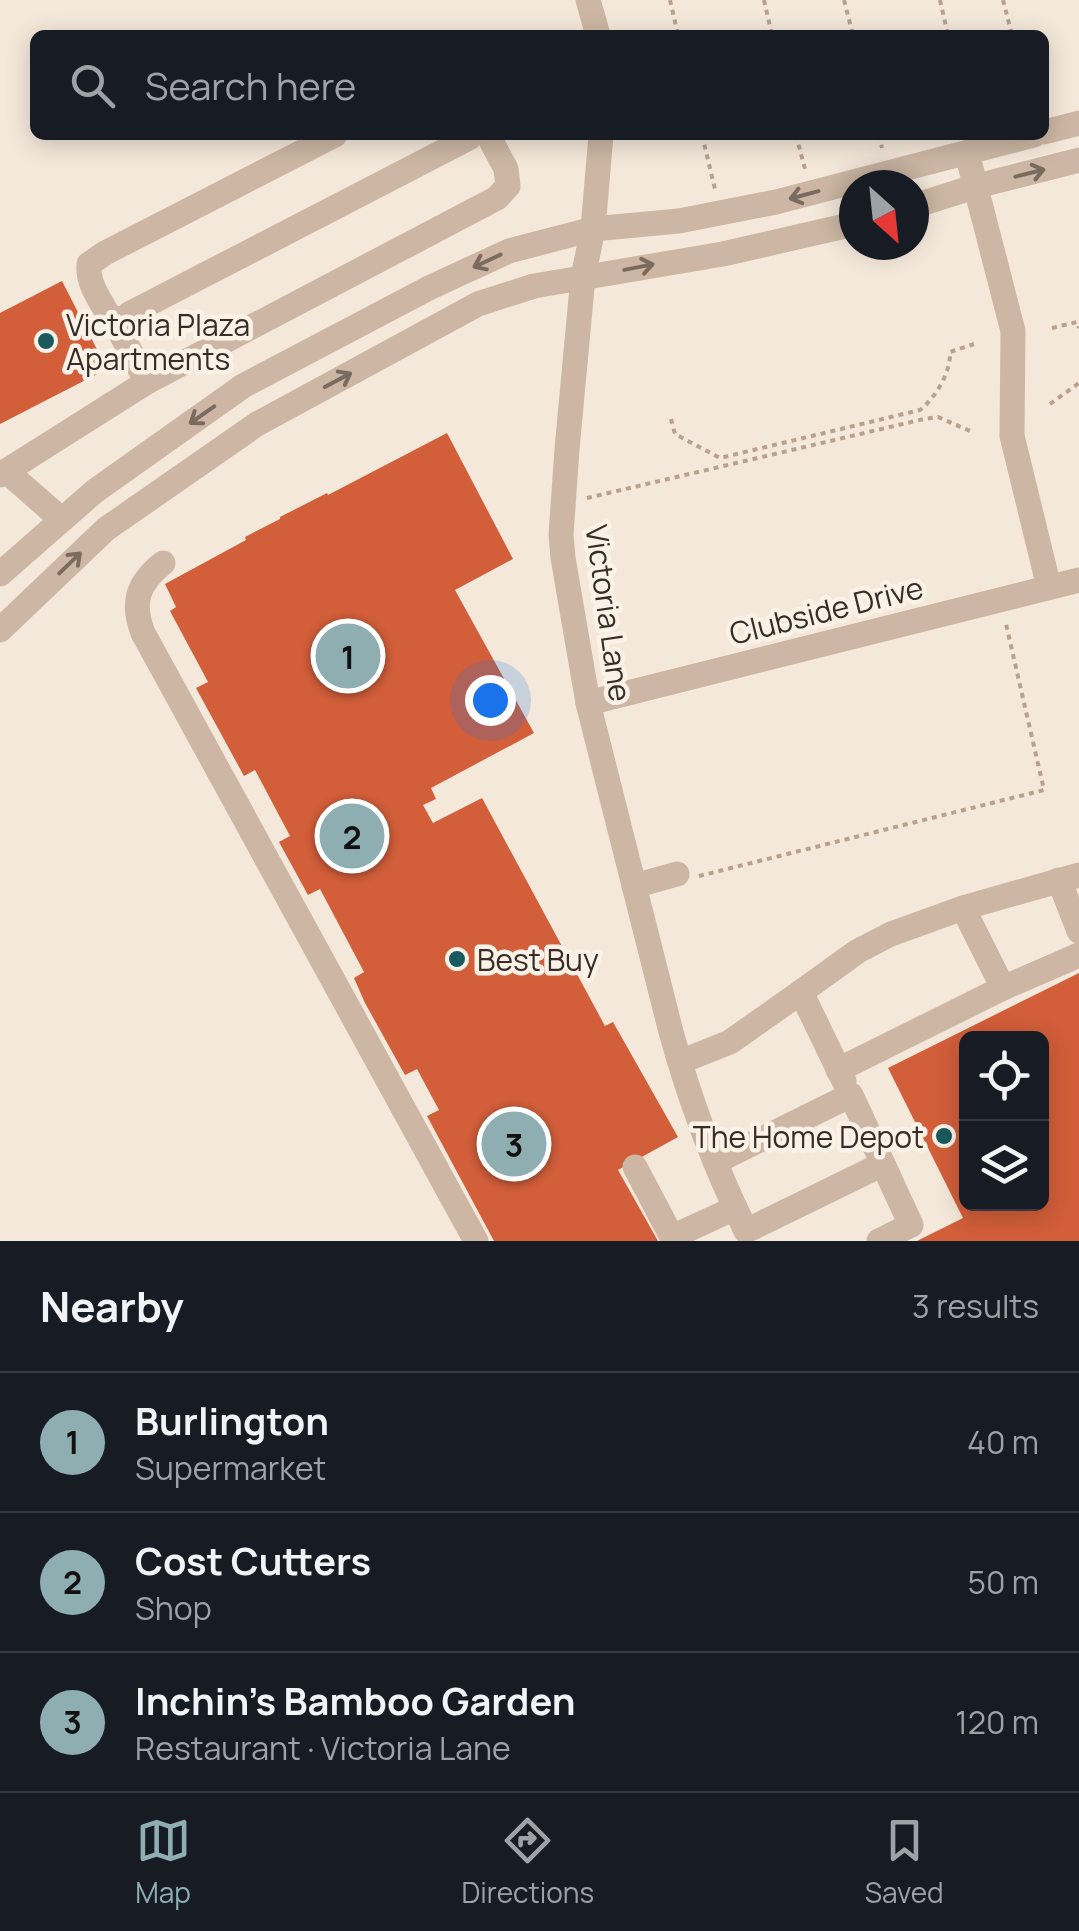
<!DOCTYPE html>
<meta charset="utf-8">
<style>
:root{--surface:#171b24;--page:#20242c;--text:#f1f3f6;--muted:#9ea1a6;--line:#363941;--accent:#8faeb2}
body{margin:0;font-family:Manrope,sans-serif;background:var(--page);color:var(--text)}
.controls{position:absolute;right:30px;bottom:30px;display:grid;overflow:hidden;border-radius:15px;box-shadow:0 5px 25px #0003}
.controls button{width:90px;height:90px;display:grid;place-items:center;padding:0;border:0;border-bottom:2px solid var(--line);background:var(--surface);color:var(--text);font:50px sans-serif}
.compass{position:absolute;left:839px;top:170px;width:90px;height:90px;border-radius:50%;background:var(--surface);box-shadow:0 5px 25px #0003;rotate:153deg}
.you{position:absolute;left:490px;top:700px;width:35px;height:35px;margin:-25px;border:8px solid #fff;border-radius:50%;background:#1a73e8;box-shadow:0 0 0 15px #1a73e833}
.badge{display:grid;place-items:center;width:65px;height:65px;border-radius:50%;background:var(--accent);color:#111;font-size:32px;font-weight:700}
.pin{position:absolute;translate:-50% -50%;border:5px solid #fff;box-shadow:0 2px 10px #0006}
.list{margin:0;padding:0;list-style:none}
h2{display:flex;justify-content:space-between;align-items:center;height:130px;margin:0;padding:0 40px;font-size:42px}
h2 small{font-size:32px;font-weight:400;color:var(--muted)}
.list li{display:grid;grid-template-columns:65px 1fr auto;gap:30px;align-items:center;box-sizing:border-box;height:140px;padding:0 40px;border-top:2px solid var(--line)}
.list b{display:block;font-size:38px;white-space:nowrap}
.list p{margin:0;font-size:32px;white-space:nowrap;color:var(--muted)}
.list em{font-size:32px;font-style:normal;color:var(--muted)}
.icon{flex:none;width:55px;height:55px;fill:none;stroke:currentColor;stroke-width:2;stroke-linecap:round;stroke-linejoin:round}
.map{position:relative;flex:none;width:1079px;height:1241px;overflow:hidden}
.search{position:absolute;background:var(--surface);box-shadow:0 5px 25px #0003;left:30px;right:30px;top:30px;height:110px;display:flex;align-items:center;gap:25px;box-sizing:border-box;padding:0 35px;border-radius:15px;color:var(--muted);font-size:38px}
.sheet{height:550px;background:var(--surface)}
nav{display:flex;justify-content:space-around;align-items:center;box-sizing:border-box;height:140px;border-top:2px solid var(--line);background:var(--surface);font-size:28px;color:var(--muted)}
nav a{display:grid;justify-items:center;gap:5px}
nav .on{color:var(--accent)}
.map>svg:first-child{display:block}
.building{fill:#d25e3a;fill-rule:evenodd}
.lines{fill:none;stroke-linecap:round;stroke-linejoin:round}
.path{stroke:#b9a18e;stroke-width:4;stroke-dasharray:5 5;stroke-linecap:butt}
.minor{stroke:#cdb7a4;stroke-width:25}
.oneway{stroke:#7b6b5f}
.poi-dot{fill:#185a5e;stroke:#fbf2e7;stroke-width:4}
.labels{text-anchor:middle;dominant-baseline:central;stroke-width:9;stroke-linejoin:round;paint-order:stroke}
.poi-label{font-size:30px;fill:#382c27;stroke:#fbf2e7;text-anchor:start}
.street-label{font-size:30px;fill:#382c27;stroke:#fbf2e7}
</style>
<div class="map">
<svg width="1079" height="1241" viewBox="0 0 1079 1241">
<rect width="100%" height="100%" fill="#f4e8da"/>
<g class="building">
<polygon points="62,281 107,369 0,424 0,313"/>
<polygon points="447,433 513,559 455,590 534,733 431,788 436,799 423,805 433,823 482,798 605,1026 613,1022 678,1137 618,1170 658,1241 494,1241 427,1116 439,1110 417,1069 405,1075 365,1003 354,978 364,972 320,889 308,895 279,842 290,836 255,770 244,776 196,688 208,682 170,611 176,607 165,584 246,540 245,537 280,519 280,517 327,493 328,495"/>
<path d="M1079,973V1241H917L963,1218L888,1068ZM966,1038H1042V1204H966Z"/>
</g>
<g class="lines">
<g class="path">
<polyline points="670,0 678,35"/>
<polyline points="764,0 772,35"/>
<polyline points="844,0 853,35"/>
<polyline points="940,0 948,35"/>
<polyline points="1003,0 1012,35"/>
<polyline points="702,135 715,189"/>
<polyline points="796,135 805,169"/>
<polyline points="879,135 882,148"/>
<polyline points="1052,328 1077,322 1079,328"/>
<polyline points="1050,404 1079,383"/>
<path d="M671,419L675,434L720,458L920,410C936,397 951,372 950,352L974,344"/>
<polyline points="587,498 924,419 938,417 970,431"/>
<polyline points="699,876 1044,790 1006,624"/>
</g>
<g class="minor">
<polyline points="588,0 598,35"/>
<polyline points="1044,132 1079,123"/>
<path d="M601,135L593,229L583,277L567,449L561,535L563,558L588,703L671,1032C690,1101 715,1167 746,1231L883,1164L851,1095L715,1162"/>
<polyline points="967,153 1013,331 1012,436 1049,587"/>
<polyline points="914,206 977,186 1079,160"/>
<path d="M127,322L109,316C100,300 87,283 89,264L105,253L335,135"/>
<polyline points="147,382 497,198 508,186 506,169 488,135"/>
<polyline points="6,471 61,519"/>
<polyline points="0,475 147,382 122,336 129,314 469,138 470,135"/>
<path d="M163,563C138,583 131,602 143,633L476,1241"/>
<polyline points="0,574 95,491 243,386 429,288 509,251 593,229 679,221 776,202 1034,135"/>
<polyline points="0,630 106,529 257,424 478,304 534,286 723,254 854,224"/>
<polyline points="588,703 1079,580"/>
<polyline points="1059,880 1079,931"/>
<polyline points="634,886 677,874"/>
<polyline points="963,908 1079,875"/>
<polyline points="1003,988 1079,955"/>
<polyline points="801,992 858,951 891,934 963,908 1003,988 838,1070"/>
<polyline points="680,1062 730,1042 801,992 844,1081"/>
<polyline points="635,1167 674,1241"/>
<polyline points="672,1237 735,1208"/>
<polyline points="879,1241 911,1225 883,1164"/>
</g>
</g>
<defs><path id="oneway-shaft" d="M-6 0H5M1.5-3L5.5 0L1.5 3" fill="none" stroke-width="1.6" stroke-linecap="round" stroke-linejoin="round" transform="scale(2.5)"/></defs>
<g class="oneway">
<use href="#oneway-shaft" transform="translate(1030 173) rotate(-14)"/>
<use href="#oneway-shaft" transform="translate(804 195) rotate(165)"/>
<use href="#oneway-shaft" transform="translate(487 261) rotate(155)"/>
<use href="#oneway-shaft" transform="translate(639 267) rotate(-11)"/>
<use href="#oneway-shaft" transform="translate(338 380) rotate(-28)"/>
<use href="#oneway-shaft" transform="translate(202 415) rotate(145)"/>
<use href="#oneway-shaft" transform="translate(70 563) rotate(-44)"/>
</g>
<g class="poi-dot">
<circle cx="46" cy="341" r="10"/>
<circle cx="457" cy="959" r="10"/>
<circle cx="944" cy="1136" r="10"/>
</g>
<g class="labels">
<g class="poi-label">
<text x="66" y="324">Victoria Plaza<tspan x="66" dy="34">Apartments</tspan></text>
<text x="477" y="959">Best Buy</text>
<text x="924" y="1136" text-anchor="end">The Home Depot</text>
</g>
<g class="street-label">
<text transform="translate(826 610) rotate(-14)">Clubside Drive</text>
<text transform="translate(609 613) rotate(82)">Victoria Lane</text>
</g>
</g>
</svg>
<div class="controls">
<button><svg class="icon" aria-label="locate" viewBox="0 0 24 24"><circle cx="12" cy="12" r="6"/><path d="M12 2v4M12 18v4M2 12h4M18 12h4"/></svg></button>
<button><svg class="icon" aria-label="layers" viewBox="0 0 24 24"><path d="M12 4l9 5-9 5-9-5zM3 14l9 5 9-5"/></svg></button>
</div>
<svg class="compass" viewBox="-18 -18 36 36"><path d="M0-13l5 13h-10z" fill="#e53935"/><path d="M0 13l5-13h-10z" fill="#9ea1a6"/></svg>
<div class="you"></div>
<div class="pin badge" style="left:348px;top:656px">1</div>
<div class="pin badge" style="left:352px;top:836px">2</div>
<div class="pin badge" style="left:514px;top:1144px">3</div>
<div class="search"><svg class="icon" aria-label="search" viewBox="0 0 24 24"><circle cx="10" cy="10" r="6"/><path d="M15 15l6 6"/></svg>Search here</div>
</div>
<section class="sheet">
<h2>Nearby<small>3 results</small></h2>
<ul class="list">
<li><span class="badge">1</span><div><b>Burlington</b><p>Supermarket</p></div><em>40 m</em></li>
<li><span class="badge">2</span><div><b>Cost Cutters</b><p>Shop</p></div><em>50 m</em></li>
<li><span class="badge">3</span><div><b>Inchin's Bamboo Garden</b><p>Restaurant · Victoria Lane</p></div><em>120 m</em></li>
</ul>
</section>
<nav>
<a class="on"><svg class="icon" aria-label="map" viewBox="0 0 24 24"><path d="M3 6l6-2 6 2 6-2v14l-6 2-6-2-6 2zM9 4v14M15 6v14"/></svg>Map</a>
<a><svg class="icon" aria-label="directions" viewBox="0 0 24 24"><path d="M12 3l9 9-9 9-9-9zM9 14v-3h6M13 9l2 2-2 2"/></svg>Directions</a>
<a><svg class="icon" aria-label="saved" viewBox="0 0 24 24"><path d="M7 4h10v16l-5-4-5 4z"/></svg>Saved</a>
</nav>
